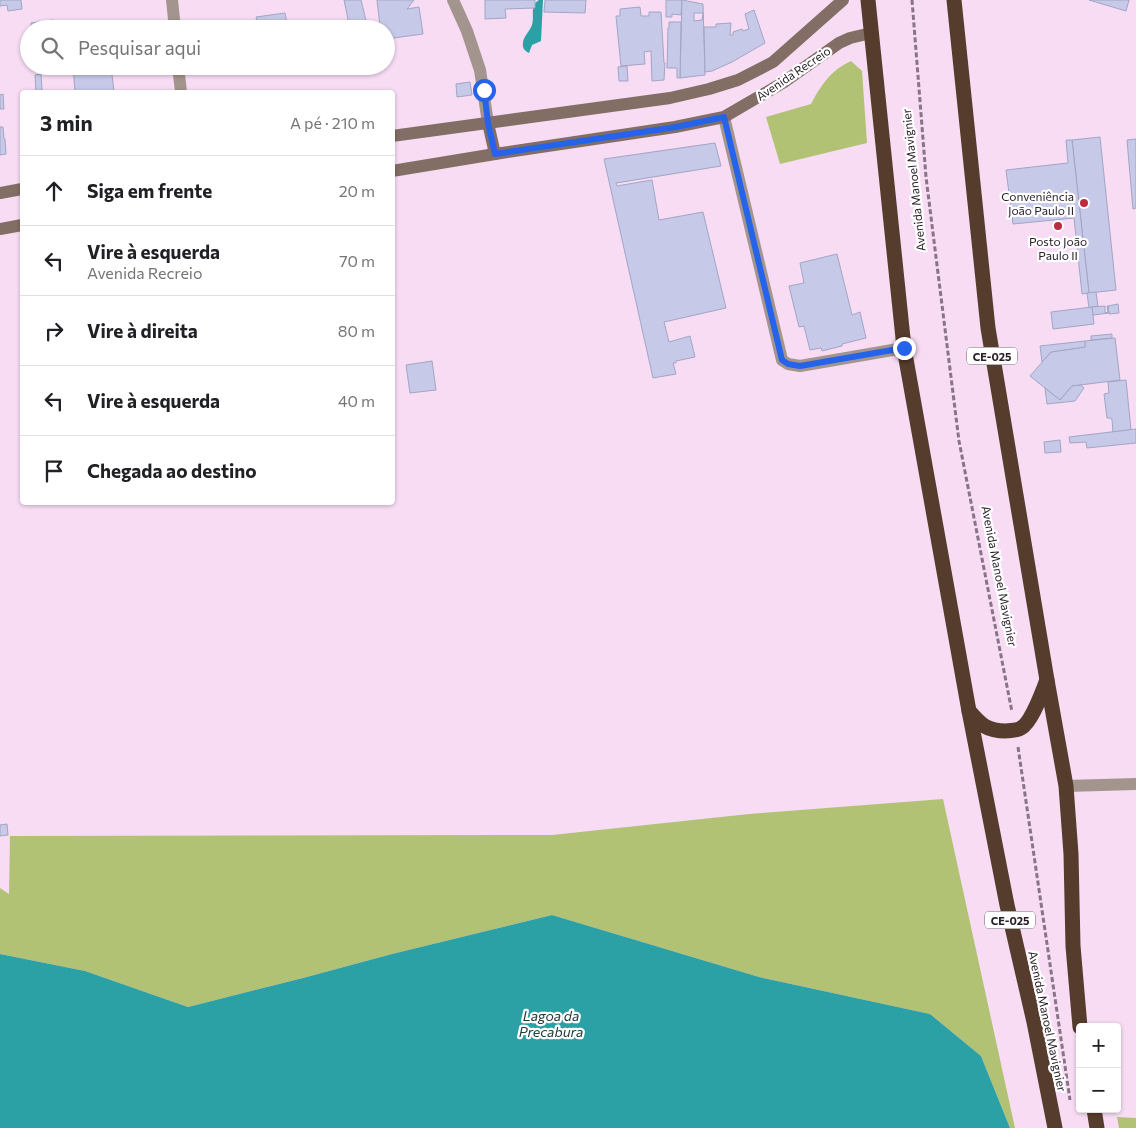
<!DOCTYPE html>
<html lang="pt">
<meta charset="utf-8">
<style>
:root{--surface:#fff;--page:#f6f6f6;--text:#202124;--muted:#757577;--line:#e0e0e0}
body{margin:0;font-family:Commissioner,sans-serif;background:var(--page);color:var(--text)}
.controls{position:absolute;right:15px;bottom:15px;display:grid;overflow:hidden;border-radius:5px;box-shadow:0 1px 4px #0004}
.controls button{width:45px;height:45px;display:grid;place-items:center;padding:0;border:0;border-bottom:1px solid var(--line);background:var(--surface);color:var(--text);font:25px sans-serif}
.stop{position:absolute;width:15px;height:15px;margin:-11px;border:4px solid #2563eb;border-radius:50%;background:#fff}
.stop.end{background:#2563eb;border-color:#fff;box-shadow:0 1px 5px #0008}
.list{margin:0;padding:0;list-style:none}
h2{display:flex;justify-content:space-between;align-items:center;height:65px;margin:0;padding:0 20px;font-size:21px}
h2 small{font-size:16px;font-weight:400;color:var(--muted)}
.list li{display:grid;grid-template-columns:32px 1fr auto;gap:15px;align-items:center;box-sizing:border-box;height:70px;padding:0 20px;border-top:1px solid var(--line)}
.list b{display:block;font-size:19px;white-space:nowrap}
.list p{margin:0;font-size:16px;white-space:nowrap;color:var(--muted)}
.list em{font-size:16px;font-style:normal;color:var(--muted)}
.icon{flex:none;width:28px;height:28px;fill:none;stroke:currentColor;stroke-width:2;stroke-linecap:round;stroke-linejoin:round}
.map{position:relative;flex:none;width:1136px;height:1128px;overflow:hidden}
.search{position:absolute;background:var(--surface);box-shadow:0 1px 4px #0004;left:20px;top:20px;width:375px;height:55px;display:flex;align-items:center;gap:12px;box-sizing:border-box;padding:0 18px;border-radius:28px;color:var(--muted);font-size:19px}
.panel{position:absolute;background:var(--surface);box-shadow:0 1px 4px #0004;left:20px;top:90px;width:375px;height:415px;border-radius:5px}
.map>svg:first-child{display:block}
.green{fill:#b2c274}
.water{fill:#2ba0a5}
.building{fill:#c6c9e8;stroke:#a2a5c3;fill-rule:evenodd}
.lines{fill:none;stroke-linecap:round;stroke-linejoin:round}
.path{stroke:#877585;stroke-width:3;stroke-dasharray:5 2.5;stroke-linecap:butt}
.street{stroke:#a3958d;stroke-width:12}
.secondary{stroke:#826e64;stroke-width:12}
.highway{stroke:#563c2d;stroke-width:15}
.route{stroke:#2563eb;stroke-width:6}
.poi-dot{fill:#bc2c3e;stroke:#fff;stroke-width:2}
.labels{text-anchor:middle;dominant-baseline:central;stroke-width:4.5;stroke-linejoin:round;paint-order:stroke}
.shield{fill:#fff;stroke:#686267;stroke-width:1}
.shield-label{font-size:11px;font-weight:bold;fill:#271e26}
.street-label{font-size:12px;fill:#271e26;stroke:#fff}
.poi-label{font-size:12px;fill:#271e26;stroke:#fff;text-anchor:end}
.water-label{font-size:14px;font-style:italic;fill:#213a3b;stroke:#fff}
</style>
<div class="map">
<svg width="1136" height="1128" viewBox="0 0 1136 1128">
<rect width="100%" height="100%" fill="#f7dcf4"/>
<g class="green">
<path d="M851,61L862,71L867,143L780,164L766,117L811,104C821,85 831,70 851,61Z"/>
<polygon points="943,799 1015,1128 1010,1128 981,1056 930,1014 759,977 552,915 392,954 303,978 188,1007 85,971 0,954 0,888 9,894 10,836 552,835 749,814"/>
<polygon points="1117,1117 1136,1118 1136,1128 1119,1128"/>
</g>
<g class="water">
<path d="M539,0H543L541,41L532,45L529,53C525,51 522,48 523,43C523,37 530,31 532,25C535,16 529,6 539,0Z"/>
<polygon points="552,915 759,977 930,1014 981,1056 1010,1128 0,1128 0,954 85,971 188,1007 303,978 392,954"/>
</g>
<g class="building">
<polygon points="0,0 21,0 22,9 8,11 7,5 0,6"/>
<polygon points="344,0 361,0 368,29 350,29"/>
<polygon points="377,0 414,0 407,9 419,7 423,34 386,39 386,29 380,29 379,26 380,26"/>
<polygon points="485,0 535,0 535,8 505,9 506,18 485,19"/>
<polygon points="545,0 586,0 585,13 544,12"/>
<polygon points="666,0 682,0 681,15 672,14 672,17 666,17"/>
<path d="M682,0L703,4L705,75L680,78ZM694,13H703L702,20L694,21Z"/>
<polygon points="1089,0 1129,0 1126,11"/>
<polygon points="640,7 641,16 649,16 649,12 661,12 664,63 665,63 664,80 652,81 651,51 644,52 645,64 621,66 616,16 620,16 620,9"/>
<polygon points="754,10 765,43 732,62 712,71 705,72 704,27 716,27 716,24 731,23 730,35 733,35 733,32 742,29 743,31 749,29 745,14"/>
<polygon points="285,13 288,29 250,29 258,27 256,17"/>
<polygon points="53,20 54,29 31,29 31,23"/>
<polygon points="669,22 681,22 680,78 677,78 677,68 667,68 668,28 669,28"/>
<polygon points="73,66 111,66 114,92 75,92"/>
<polygon points="205,66 224,66 225,69 206,72"/>
<polygon points="627,66 628,81 619,81 618,67"/>
<polygon points="41,74 42,90 36,91 35,75"/>
<polygon points="470,82 472,95 457,97 456,84"/>
<polygon points="3,94 4,109 0,109 0,95"/>
<polygon points="0,127 3,127 4,139 5,139 6,154 0,155"/>
<polygon points="1100,137 1116,290 1089,293 1072,140"/>
<polygon points="1136,139 1136,208 1133,209 1127,140"/>
<polygon points="1066,140 1072,140 1089,293 1082,294 1074,218 1013,224 1006,170 1068,163"/>
<polygon points="715,143 721,166 616,183 617,186 652,180 659,220 703,212 726,308 664,322 669,342 690,336 695,357 676,361 676,363 673,363 676,374 653,378 604,159"/>
<polygon points="837,254 852,315 860,312 866,338 842,344 842,346 822,351 821,348 810,350 804,326 799,327 789,286 804,283 800,263"/>
<polygon points="1096,292 1098,306 1089,308 1087,293"/>
<polygon points="1118,304 1119,313 1109,314 1108,306"/>
<polygon points="1105,306 1105,313 1108,312 1107,306 1108,306 1109,313 1093,315 1092,307"/>
<polygon points="1092,307 1094,324 1053,329 1051,312"/>
<polygon points="1112,334 1112,338 1091,340 1091,336"/>
<polygon points="1115,338 1120,380 1072,386 1060,400 1030,376 1051,352 1085,347 1085,341"/>
<polygon points="1085,341 1085,347 1051,352 1042,362 1040,346"/>
<polygon points="432,361 436,390 410,393 406,365"/>
<polygon points="1126,380 1131,430 1113,432 1112,420 1111,418 1107,418 1104,394 1109,393 1108,382"/>
<polygon points="1081,385 1084,388 1075,401 1047,404 1045,388 1060,400 1072,386"/>
<polygon points="1136,429 1136,443 1087,448 1086,442 1070,443 1069,437"/>
<polygon points="1060,440 1061,452 1045,453 1044,442"/>
<polygon points="7,824 8,835 0,836 0,825"/>
</g>
<g class="lines">
<g class="path">
<polyline points="912,0 926,177 959,441 1012,712"/>
<polyline points="1018,747 1070,1100"/>
</g>
<g class="street">
<polyline points="172,0 175,29"/>
<polyline points="453,0 467,31 480,70 488,123"/>
<polyline points="178,66 181,92"/>
<polyline points="724,117 782,360 788,364 800,366 904,348"/>
<polyline points="1066,786 1136,784"/>
</g>
<g class="secondary">
<polyline points="488,123 495,154"/>
<polyline points="392,136 670,98 709,89 738,80 773,62 843,0"/>
<polyline points="392,171 495,154 675,127 724,117 784,82 839,43 850,38 871,33"/>
<polyline points="0,193 22,189"/>
<polyline points="0,229 22,225"/>
</g>
<g class="highway">
<polyline points="868,0 904,348 969,711 1007,905 1034,1022 1055,1128"/>
<polyline points="954,0 988,328 1047,680 1066,786 1071,854 1073,946 1080,1027"/>
<path d="M969,711C981,725 987,731 1006,731C1011,730 1017,731 1021,728C1032,722 1042,692 1047,680"/>
<polyline points="1094,1109 1097,1128"/>
</g>
</g>
<g class="lines">
<polyline class="route" points="484,90 488,123 495,154 676,127 724,117 782,360 788,364 800,366 904,348"/>
</g>
<g class="poi-dot">
<circle cx="1084" cy="203" r="5"/>
<circle cx="1058" cy="226" r="5"/>
</g>
<g class="labels">
<g class="shield">
<rect x="967" y="347.5" width="50" height="17" rx="4"/>
<rect x="985" y="911.5" width="50" height="17" rx="4"/>
</g>
<g class="shield-label">
<text x="992" y="356">CE-025</text>
<text x="1010" y="920">CE-025</text>
</g>
<g class="street-label">
<text transform="translate(793 73) rotate(-34)">Avenida Recreio</text>
<text transform="translate(913 180) rotate(-96)">Avenida Manoel Mavignier</text>
<text transform="translate(1000 576) rotate(79)">Avenida Manoel Mavignier</text>
<text transform="translate(1048 1021) rotate(78)">Avenida Manoel Mavignier</text>
</g>
<g class="poi-label">
<text x="1074" y="196">Conveniência<tspan x="1074" dy="14">João Paulo II</tspan></text>
<text x="1058" y="241" text-anchor="middle">Posto João<tspan x="1058" dy="14">Paulo II</tspan></text>
</g>
<g class="water-label">
<text x="551" y="1015">Lagoa da<tspan x="551" dy="16">Precabura</tspan></text>
</g>
</g>
</svg>
<div class="controls">
<button>+</button>
<button>−</button>
</div>
<div class="stop" style="left:484px;top:90px"></div>
<div class="stop end" style="left:904px;top:348px"></div>
<div class="search"><svg class="icon" aria-label="search" viewBox="0 0 24 24"><circle cx="10" cy="10" r="6"/><path d="M15 15l6 6"/></svg>Pesquisar aqui</div>
<section class="panel">
<h2>3 min<small>A pé · 210 m</small></h2>
<ul class="list">
<li><svg class="icon" aria-label="ahead" viewBox="0 0 24 24"><path d="M12 20V5M6 11l6-6 6 6"/></svg><div><b>Siga em frente</b></div><em>20 m</em></li>
<li><svg class="icon" aria-label="left" viewBox="0 0 24 24"><path d="M17 20v-9H6M10 6l-5 5 5 5"/></svg><div><b>Vire à esquerda</b><p>Avenida Recreio</p></div><em>70 m</em></li>
<li><svg class="icon" aria-label="right" viewBox="0 0 24 24"><path d="M7 20v-9h11M14 6l5 5-5 5"/></svg><div><b>Vire à direita</b></div><em>80 m</em></li>
<li><svg class="icon" aria-label="left" viewBox="0 0 24 24"><path d="M17 20v-9H6M10 6l-5 5 5 5"/></svg><div><b>Vire à esquerda</b></div><em>40 m</em></li>
<li><svg class="icon" aria-label="arrive" viewBox="0 0 24 24"><path d="M6 21V4h12l-3 4 3 4H6"/></svg><div><b>Chegada ao destino</b></div></li>
</ul>
</section>
</div>
